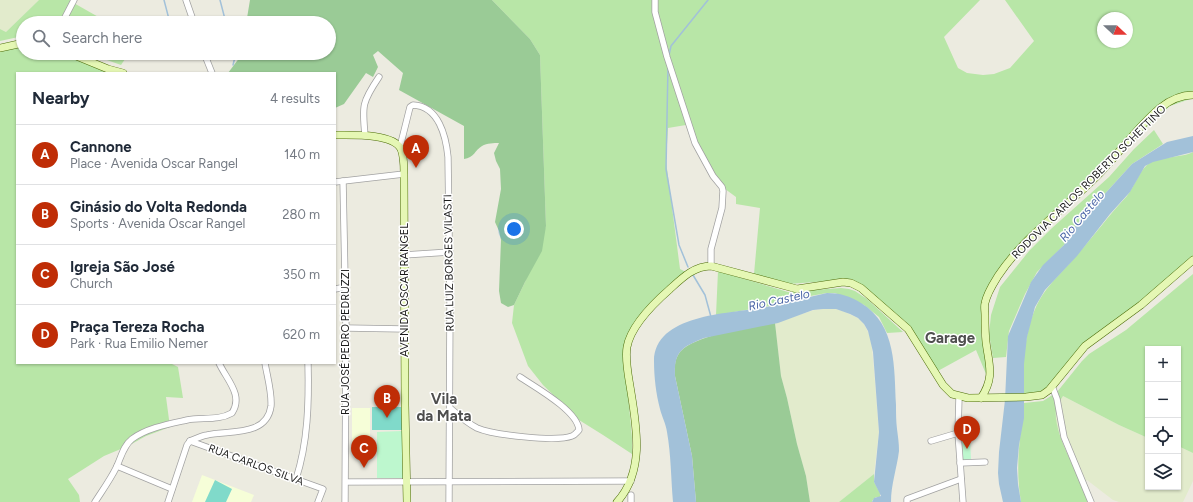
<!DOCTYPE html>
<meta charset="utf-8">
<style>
:root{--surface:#fff;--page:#f6f6f7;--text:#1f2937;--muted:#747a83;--line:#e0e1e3;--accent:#bf2d06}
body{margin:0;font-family:Figtree,sans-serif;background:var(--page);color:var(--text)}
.controls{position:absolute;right:12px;bottom:12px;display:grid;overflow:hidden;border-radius:0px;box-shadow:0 1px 3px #0004}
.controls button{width:36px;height:36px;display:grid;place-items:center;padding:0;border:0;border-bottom:1px solid var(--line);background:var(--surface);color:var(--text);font:20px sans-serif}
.compass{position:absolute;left:1097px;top:12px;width:36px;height:36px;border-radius:50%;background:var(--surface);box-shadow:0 1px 3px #0004;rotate:112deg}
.you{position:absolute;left:514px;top:229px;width:14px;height:14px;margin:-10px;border:3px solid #fff;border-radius:50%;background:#1a73e8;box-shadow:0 0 0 6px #1a73e833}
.badge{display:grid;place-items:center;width:26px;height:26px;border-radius:50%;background:var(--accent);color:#fff;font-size:13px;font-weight:700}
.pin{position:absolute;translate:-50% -33px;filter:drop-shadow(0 1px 2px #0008)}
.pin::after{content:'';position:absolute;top:21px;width:14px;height:12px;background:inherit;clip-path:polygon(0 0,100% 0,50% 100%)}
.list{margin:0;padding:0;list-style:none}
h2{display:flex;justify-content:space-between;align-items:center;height:52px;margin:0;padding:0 16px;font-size:17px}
h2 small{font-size:13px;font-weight:400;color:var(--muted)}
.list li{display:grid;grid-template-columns:26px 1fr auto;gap:12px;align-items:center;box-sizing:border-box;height:60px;padding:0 16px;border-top:1px solid var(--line)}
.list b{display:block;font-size:15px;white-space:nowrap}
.list p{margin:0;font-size:13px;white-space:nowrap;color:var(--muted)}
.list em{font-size:13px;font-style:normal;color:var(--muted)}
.icon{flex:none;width:22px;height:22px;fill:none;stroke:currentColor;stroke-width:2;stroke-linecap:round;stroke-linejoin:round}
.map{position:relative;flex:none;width:1193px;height:502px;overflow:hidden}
.search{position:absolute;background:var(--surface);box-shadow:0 1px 3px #0004;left:16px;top:16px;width:320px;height:44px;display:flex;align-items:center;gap:10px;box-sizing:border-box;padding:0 14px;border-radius:22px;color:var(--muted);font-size:15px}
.panel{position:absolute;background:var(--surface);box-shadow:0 1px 3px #0004;left:16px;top:72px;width:320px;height:292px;border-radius:0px}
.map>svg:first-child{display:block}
.education{fill:#f6fed8}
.farmland{fill:#e2ebcc}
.grass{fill:#b8e6a7;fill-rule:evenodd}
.forest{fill:#9acb96}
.park{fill:#bdf7ce}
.pitch{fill:#80daca}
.water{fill:#a2c1d9}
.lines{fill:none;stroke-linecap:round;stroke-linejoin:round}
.stream{stroke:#a2c1d9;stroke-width:1.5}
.street-casing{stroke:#a2a2a2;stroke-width:7}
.secondary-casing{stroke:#4c6c08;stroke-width:8}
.street{stroke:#fff;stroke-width:5.5}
.secondary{stroke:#e5f7b4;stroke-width:7}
.labels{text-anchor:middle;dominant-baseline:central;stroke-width:3;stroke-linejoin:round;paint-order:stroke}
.street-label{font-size:11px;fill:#1b1b1b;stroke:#fff}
.water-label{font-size:12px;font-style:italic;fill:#4b66a6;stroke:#fff}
.district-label{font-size:15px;font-weight:bold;fill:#4e4e4e;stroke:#fff}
</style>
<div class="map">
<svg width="1193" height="502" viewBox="0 0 1193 502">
<rect width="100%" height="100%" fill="#ecebe0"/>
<g class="education">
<rect x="352" y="408" width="18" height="46"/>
<polygon points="202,475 254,495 251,502 192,502"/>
</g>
<g class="farmland">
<polygon points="0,0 39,0 6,32 0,29"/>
<polygon points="823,309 836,309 845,312 858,318 864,324 871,338 874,370 879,432 874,474 839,502 810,502 806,476 797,444 787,398 781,376 775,323 814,310"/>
<polygon points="1063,396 1119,425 1148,438 1148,487 1178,487 1178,446 1193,453 1193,481 1183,502 1119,502 1113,500 1087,480 1083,485 1074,469 1056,424 1056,408"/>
</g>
<g class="grass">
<polygon points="39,0 73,0 72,2 109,23 23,23 23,36 0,41 0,29 6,32"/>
<path d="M492,0H980L944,37L958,68L967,73L983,75L994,74L1010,68L1034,41L1005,0H1193V98L1170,106L1155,119L1078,193L996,276L982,311L981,335L985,351L987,368L986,374L976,350L936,372L922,345L906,322L889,308L841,280L789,284L754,274L760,208L736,204V197L721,186L700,159L686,125L668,128L666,161L680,269L686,272L630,330L627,384L632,438V454L603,435L579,420L543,385L528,366L512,323L514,305L525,282L546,226L540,55L530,39ZM1103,18H1127V42H1103Z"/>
<polygon points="23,45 23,53 64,53 116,73 17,73 17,363 170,363 178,367 183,398 166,397 170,427 146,436 128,446 104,456 68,479 79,495 80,502 0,502 0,50"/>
<polygon points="87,53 129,53 121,65"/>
<polygon points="1154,130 1163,144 1132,164 1071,231 1064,245 1037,272 1025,294 1009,331 1006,357 993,358 989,334 991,315 1000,287 1029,251 1052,228 1109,177 1134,149"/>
<path d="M1193,152V263L1089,345L1044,391L1023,395C1022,362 1025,317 1046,290C1055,278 1066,268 1076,256C1094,236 1109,215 1127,196C1134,187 1139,172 1147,165C1159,155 1179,159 1193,152Z"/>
<polygon points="718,271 788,292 841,288 849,289 855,291 867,299 903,332 887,333 879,317 864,305 835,293 827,293 799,298 770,306 716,315"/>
<path d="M1193,274V453L1178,446V349H1148V438L1119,425L1063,396C1061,400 1058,403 1057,407C1049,427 1082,482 1092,502H1021C1015,467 1020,438 1024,403L1043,401L1057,392L1082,361L1089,354L1126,330Z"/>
<polygon points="874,474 874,482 880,493 880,497 876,497 872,501 872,502 839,502"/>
</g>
<g class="forest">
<path d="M250,0H492L530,39L540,55L546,226L542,251L525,282L514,305L508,307L501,303L499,291L501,240L499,231L495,222L501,189L500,169L496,161L494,153L499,143C494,143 487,143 482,146C475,150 474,158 464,159V126L399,90L403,73L378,51L373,55L378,67L373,77L366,73L344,104L335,108V73H228L243,53H329V23H248L247,18Z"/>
<path d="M775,323L781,376L787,398L797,444L806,476L810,502H696L692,456L675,376C675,368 674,362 678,355C689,335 753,327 775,323Z"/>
</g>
<g class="park">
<polygon points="402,431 403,478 377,478 377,432"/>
<polygon points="962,438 970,438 971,460 963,460"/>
</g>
<g class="pitch">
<rect x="372" y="407" width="30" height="23"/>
<polygon points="215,480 232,489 226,502 205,502"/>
</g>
<g class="water">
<polygon points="1193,136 1193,152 1153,162 1145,166 1130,192 1110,214 1077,256 1045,290 1035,307 1027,337 1024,364 1024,418 1019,445 1017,468 1018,484 1021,502 1003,502 999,484 998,473 999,452 1005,400 1008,336 1031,282 1043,265 1064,245 1071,231 1132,164 1167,142"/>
<path d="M827,293C840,293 850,296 861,303C897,325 894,368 896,405C896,413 896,421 897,429C898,437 899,443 899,451C897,468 891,484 891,502H872L874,498L881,496L874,482L879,432L873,352L868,331L864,324L858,318L850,314L836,309H823L813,310L778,323L704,338C682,347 674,351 675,376L692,456L696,502H673C671,479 671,454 667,432C666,424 662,417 660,409C656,394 654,377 654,361C655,311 737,314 771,306C790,302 808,297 827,293Z"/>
</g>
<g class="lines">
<g class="stream">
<polyline points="164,0 170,23"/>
<polyline points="220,0 226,23"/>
<polyline points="669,55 671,46 708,0"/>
<polyline points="233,65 236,53"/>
<polyline points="668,66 666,169 679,245 688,267"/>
<polyline points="693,275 705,295 711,317"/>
</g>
<defs>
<g id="street">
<polyline points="186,0 194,23"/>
<polyline points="655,0 655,12 667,57 695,143 713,176 722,187 723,191 722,208 711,249 711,266"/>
<polyline points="62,23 74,0"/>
<polyline points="204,53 212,73"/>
<path d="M365,135C362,106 362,102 379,77"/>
<path d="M400,147L410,107L413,105C439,106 446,137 448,157L450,302L449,502"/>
<polyline points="343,181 346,328 345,502"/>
<polyline points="335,182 404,174"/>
<polyline points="404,255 450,252"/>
<polyline points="335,289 346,287"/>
<polyline points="346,328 404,329"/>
<polyline points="1052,386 1057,399 1064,437 1091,502"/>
<polyline points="959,397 958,433 963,502"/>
<path d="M450,408C458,415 467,423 477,428C493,435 556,442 572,436C575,435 577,432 579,430C578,411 535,387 520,377"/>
<polyline points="190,441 323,489 318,502"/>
<path d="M190,441C195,439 201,436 207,435C229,430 267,437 271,406C272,392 267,376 265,363"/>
<polyline points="931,441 958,433"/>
<polyline points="960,463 985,462"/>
<polyline points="117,466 172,489"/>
<path d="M296,479C308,442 309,402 308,363"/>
<polyline points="346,482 631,481"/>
<polyline points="631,495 631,502"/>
<path d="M95,502C102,491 110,480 116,468C121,458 123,446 132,439C147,428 169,424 187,420C202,417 218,421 232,413C244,395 226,379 219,363"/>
<polyline points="168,502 187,445 190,441"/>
<polyline points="907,502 907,499 961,479"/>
</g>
<g id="secondary">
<polyline points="0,48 23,43"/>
<polyline points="69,53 108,69 123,73"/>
<path d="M335,135C351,135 393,133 401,149C404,156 404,166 404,174L405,405L407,502"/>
<path d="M981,398C995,377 989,365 986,342C985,333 985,324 985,315C985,311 984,307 985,303C987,293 993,284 998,276C1024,237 1063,210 1096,177C1118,155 1136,128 1160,108C1170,100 1180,95 1193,95"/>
<path d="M617,502C646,470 636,424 630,386C628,374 625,359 627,347C631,325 654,303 670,289C682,278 694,266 711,266L797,289L843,282L851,283L861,288L908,329L943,385L952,394L968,398L1026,397L1042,395L1049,390L1085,346L1141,305L1193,260"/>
</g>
</defs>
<use href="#street" class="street-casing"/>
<use href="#secondary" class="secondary-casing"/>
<use href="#street" class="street"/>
<use href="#secondary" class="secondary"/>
</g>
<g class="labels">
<g class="street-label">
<text transform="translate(1089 182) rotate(-45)">RODOVIA CARLOS ROBERTO SCHETTINO</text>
<text transform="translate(449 263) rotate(-91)">RUA LUIZ BORGES VILASTI</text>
<text transform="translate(404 290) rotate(-90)">AVENIDA OSCAR RANGEL</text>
<text transform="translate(345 342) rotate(-90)">RUA JOSÉ PEDRO PEDRUZZI</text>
<text transform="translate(256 465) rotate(20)">RUA CARLOS SILVA</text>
</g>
<g class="water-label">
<text transform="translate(1082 216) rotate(-50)">Rio Castelo</text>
<text transform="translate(779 300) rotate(-12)">Rio Castelo</text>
</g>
<g class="district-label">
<text x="950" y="338">Garage</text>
<text x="444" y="399">Vila<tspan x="444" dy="17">da Mata</tspan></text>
</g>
</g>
</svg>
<div class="controls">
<button>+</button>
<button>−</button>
<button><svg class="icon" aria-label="locate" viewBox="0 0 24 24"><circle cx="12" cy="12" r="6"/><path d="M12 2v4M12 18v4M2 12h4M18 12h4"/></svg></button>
<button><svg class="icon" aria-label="layers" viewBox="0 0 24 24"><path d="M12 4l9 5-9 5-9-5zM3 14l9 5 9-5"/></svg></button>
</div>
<svg class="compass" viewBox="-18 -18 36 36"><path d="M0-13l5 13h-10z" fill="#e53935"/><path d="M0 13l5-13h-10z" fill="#747a83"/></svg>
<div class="you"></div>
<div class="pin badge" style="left:416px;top:168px">A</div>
<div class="pin badge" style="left:387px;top:418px">B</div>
<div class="pin badge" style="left:364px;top:468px">C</div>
<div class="pin badge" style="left:967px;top:449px">D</div>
<div class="search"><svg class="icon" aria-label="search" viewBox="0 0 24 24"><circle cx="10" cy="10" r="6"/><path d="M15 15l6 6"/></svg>Search here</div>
<section class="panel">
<h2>Nearby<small>4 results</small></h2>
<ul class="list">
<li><span class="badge">A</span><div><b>Cannone</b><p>Place · Avenida Oscar Rangel</p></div><em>140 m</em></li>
<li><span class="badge">B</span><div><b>Ginásio do Volta Redonda</b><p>Sports · Avenida Oscar Rangel</p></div><em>280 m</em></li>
<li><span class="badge">C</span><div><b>Igreja São José</b><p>Church</p></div><em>350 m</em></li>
<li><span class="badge">D</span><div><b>Praça Tereza Rocha</b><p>Park · Rua Emilio Nemer</p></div><em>620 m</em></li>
</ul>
</section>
</div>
